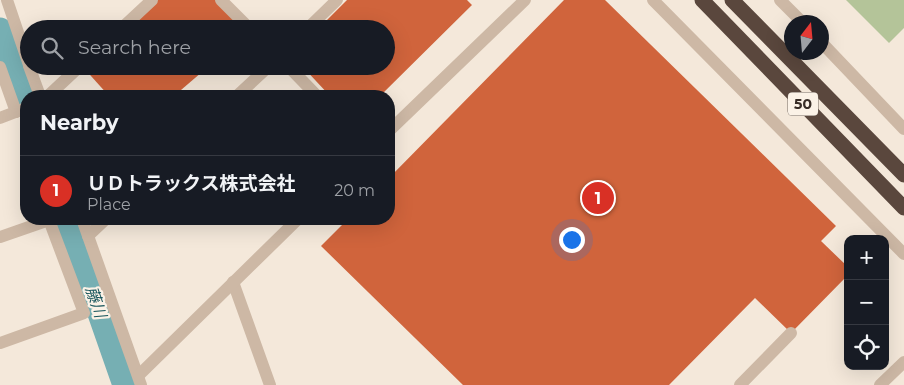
<!DOCTYPE html>
<meta charset="utf-8">
<style>
:root{--surface:#171b24;--page:#242831;--text:#f1f3f6;--muted:#9ea1a6;--line:#363941;--accent:#d93025}
body{margin:0;font-family:Montserrat,"Noto Sans JP",sans-serif;background:var(--page);color:var(--text)}
.controls{position:absolute;right:15px;bottom:15px;display:grid;overflow:hidden;border-radius:10px;box-shadow:0 5px 20px #0002}
.controls button{width:45px;height:45px;display:grid;place-items:center;padding:0;border:0;border-bottom:1px solid var(--line);background:var(--surface);color:var(--text);font:25px sans-serif}
.compass{position:absolute;left:784px;top:15px;width:45px;height:45px;border-radius:50%;background:var(--surface);box-shadow:0 5px 20px #0002;rotate:16deg}
.you{position:absolute;left:571px;top:239px;width:18px;height:18px;margin:-12px;border:4px solid #fff;border-radius:50%;background:#1a73e8;box-shadow:0 0 0 8px #1a73e833}
.badge{display:grid;place-items:center;width:32px;height:32px;border-radius:50%;background:var(--accent);color:#fff;font-size:16px;font-weight:700}
.pin{position:absolute;translate:-50% -50%;border:2px solid #fff;box-shadow:0 1px 5px #0006}
.list{margin:0;padding:0;list-style:none}
h2{display:flex;justify-content:space-between;align-items:center;height:65px;margin:0;padding:0 20px;font-size:21px}
h2 small{font-size:16px;font-weight:400;color:var(--muted)}
.list li{display:grid;grid-template-columns:32px 1fr auto;gap:15px;align-items:center;box-sizing:border-box;height:70px;padding:0 20px;border-top:1px solid var(--line)}
.list b{display:block;font-size:19px;white-space:nowrap}
.list p{margin:0;font-size:16px;white-space:nowrap;color:var(--muted)}
.list em{font-size:16px;font-style:normal;color:var(--muted)}
.icon{flex:none;width:28px;height:28px;fill:none;stroke:currentColor;stroke-width:2;stroke-linecap:round;stroke-linejoin:round}
.map{position:relative;flex:none;width:904px;height:385px;overflow:hidden}
.search{position:absolute;background:var(--surface);box-shadow:0 5px 20px #0002;left:20px;top:20px;width:375px;height:55px;display:flex;align-items:center;gap:12px;box-sizing:border-box;padding:0 18px;border-radius:28px;color:var(--muted);font-size:19px}
.panel{position:absolute;background:var(--surface);box-shadow:0 5px 20px #0002;left:20px;top:90px;width:375px;height:135px;border-radius:20px}
.map>svg:first-child{display:block}
.green{fill:#b4c499}
.lines{fill:none;stroke-linecap:round;stroke-linejoin:round}
.river{stroke:#76afb3;stroke-width:25}
.building{fill:#d0643c}
.minor{stroke:#cdb8a5;stroke-width:12}
.highway{stroke:#5a473d;stroke-width:15}
.labels{text-anchor:middle;dominant-baseline:central;stroke-width:4.5;stroke-linejoin:round;paint-order:stroke}
.shield{fill:#fbf2e7;stroke:#726861;stroke-width:1}
.shield-label{font-size:14px;font-weight:bold;fill:#382d27}
.water-label{font-size:16px;font-style:italic;fill:#19565d;stroke:#fbf2e7}
</style>
<div class="map">
<svg width="904" height="385" viewBox="0 0 904 385">
<rect width="100%" height="100%" fill="#f4e8da"/>
<polygon class="green" points="846,0 904,0 904,28 889,43"/>
<g class="lines">
<g class="river">
<polyline points="0,30 26,104"/>
<polyline points="67,219 125,385"/>
</g>
</g>
<g class="building">
<polygon points="152,0 221,0 250,29 121,29"/>
<polygon points="347,0 467,0 472,5 380,96 330,96 302,66 386,66 386,29 318,29"/>
<polygon points="564,0 605,0 836,226 821,241 848,267 848,275 791,333 755,298 669,385 463,385 321,246 348,219 389,219 389,178"/>
<polygon points="82,66 209,66 174,96 109,96"/>
<polygon points="275,219 287,219 281,224"/>
</g>
<g class="lines">
<g class="minor">
<polyline points="7,0 29,65"/>
<polyline points="221,0 250,29"/>
<polyline points="653,0 904,254"/>
<polyline points="780,0 802,22"/>
<polyline points="121,29 152,0"/>
<polyline points="307,29 337,0"/>
<polyline points="822,43 904,129"/>
<polyline points="29,66 40,96"/>
<polyline points="288,66 317,96"/>
<polyline points="0,67 16,112"/>
<polyline points="48,96 80,66"/>
<polyline points="237,96 269,66"/>
<polyline points="0,118 26,108"/>
<polyline points="389,131 525,0"/>
<polyline points="82,219 141,385"/>
<polyline points="88,236 106,219"/>
<polyline points="0,237 49,220 84,313 0,343"/>
<polyline points="233,282 270,385"/>
<polyline points="139,375 298,219"/>
<polyline points="740,385 791,333"/>
<polyline points="880,385 904,362"/>
</g>
<g class="highway">
<polyline points="702,0 904,208"/>
<polyline points="732,0 904,175"/>
</g>
</g>
<g class="labels">
<rect class="shield" x="788" y="92.5" width="30" height="23" rx="4"/>
<g class="shield-label">
<text x="803" y="104">50</text>
</g>
<g class="water-label">
<text transform="translate(96 302) rotate(71)">藤川</text>
</g>
</g>
</svg>
<div class="controls">
<button>+</button>
<button>−</button>
<button><svg class="icon" aria-label="locate" viewBox="0 0 24 24"><circle cx="12" cy="12" r="6"/><path d="M12 2v4M12 18v4M2 12h4M18 12h4"/></svg></button>
</div>
<svg class="compass" viewBox="-18 -18 36 36"><path d="M0-13l5 13h-10z" fill="#e53935"/><path d="M0 13l5-13h-10z" fill="#9ea1a6"/></svg>
<div class="you"></div>
<div class="pin badge" style="left:598px;top:198px">1</div>
<div class="search"><svg class="icon" aria-label="search" viewBox="0 0 24 24"><circle cx="10" cy="10" r="6"/><path d="M15 15l6 6"/></svg>Search here</div>
<section class="panel">
<h2>Nearby<small></small></h2>
<ul class="list">
<li><span class="badge">1</span><div><b>ＵＤトラックス株式会社</b><p>Place</p></div><em>20 m</em></li>
</ul>
</section>
</div>
